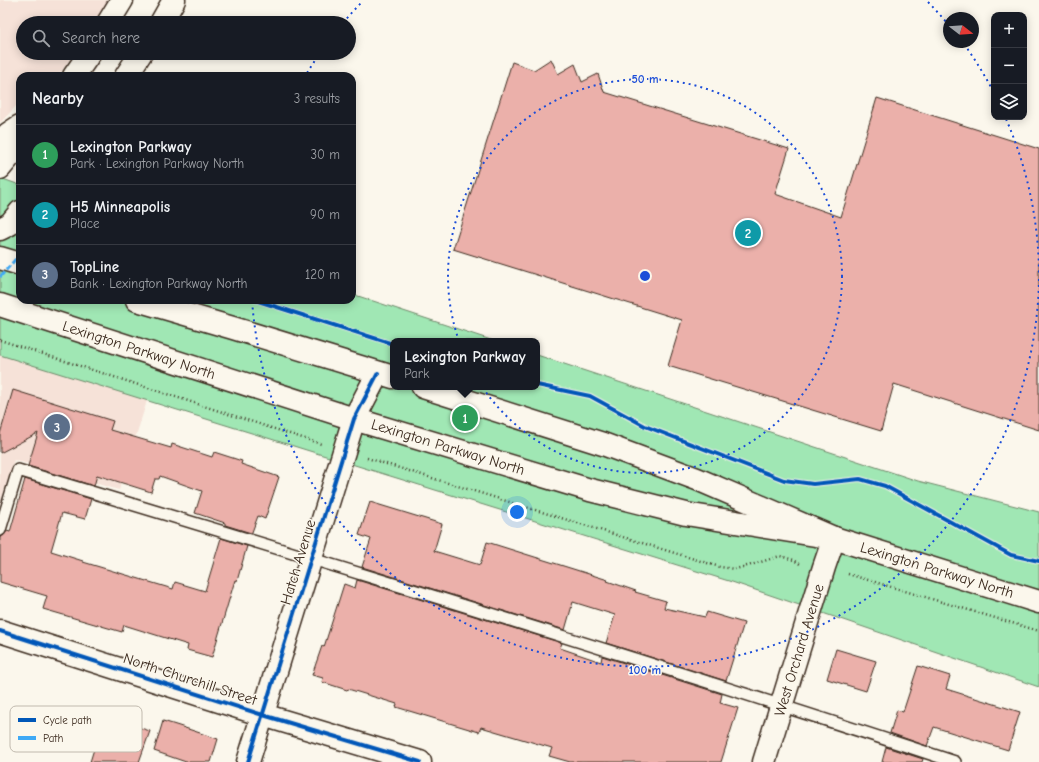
<!DOCTYPE html>
<meta charset="utf-8">
<style>
:root{--surface:#171b24;--page:#242831;--text:#f1f3f6;--muted:#9ea1a6;--line:#363941;--accent:#1f6fb2}
body{margin:0;font-family:"Comic Neue",sans-serif;background:var(--page);color:var(--text)}
.controls{position:absolute;right:12px;top:12px;display:grid;overflow:hidden;border-radius:8px;box-shadow:0 2px 10px #0003}
.controls button{width:36px;height:36px;display:grid;place-items:center;padding:0;border:0;border-bottom:1px solid var(--line);background:var(--surface);color:var(--text);font:20px sans-serif}
.compass{position:absolute;left:943px;top:12px;width:36px;height:36px;border-radius:50%;background:var(--surface);box-shadow:0 2px 10px #0003;rotate:107deg}
.you{position:absolute;left:517px;top:512px;width:14px;height:14px;margin:-10px;border:3px solid #fff;border-radius:50%;background:#1a73e8;box-shadow:0 0 0 6px #1a73e833}
.badge{display:grid;place-items:center;width:26px;height:26px;border-radius:50%;background:var(--accent);color:#fff;font-size:13px;font-weight:700}
.pin{position:absolute;translate:-50% -50%;border:2px solid #fff;box-shadow:0 1px 4px #0006}
.popup{position:absolute;left:390px;top:338px;width:150px;height:52px;box-sizing:border-box;display:grid;place-content:center;border-radius:8px;background:var(--surface);filter:drop-shadow(0 1px 3px #0005);font-size:13px;white-space:nowrap;color:var(--muted)}
.popup b{font-size:15px;color:var(--text)}
.popup::after{content:'';position:absolute;left:50%;top:100%;margin-left:-8px;border:8px solid transparent;border-top-color:var(--surface)}
.list{margin:0;padding:0;list-style:none}
h2{display:flex;justify-content:space-between;align-items:center;height:52px;margin:0;padding:0 16px;font-size:17px}
h2 small{font-size:13px;font-weight:400;color:var(--muted)}
.list li{display:grid;grid-template-columns:26px 1fr auto;gap:12px;align-items:center;box-sizing:border-box;height:60px;padding:0 16px;border-top:1px solid var(--line)}
.list b{display:block;font-size:15px;white-space:nowrap}
.list p{margin:0;font-size:13px;white-space:nowrap;color:var(--muted)}
.list em{font-size:13px;font-style:normal;color:var(--muted)}
.icon{flex:none;width:22px;height:22px;fill:none;stroke:currentColor;stroke-width:2;stroke-linecap:round;stroke-linejoin:round}
.map{position:relative;flex:none;width:1039px;height:762px;overflow:hidden}
.search{position:absolute;background:var(--surface);box-shadow:0 2px 10px #0003;left:16px;top:16px;width:340px;height:44px;display:flex;align-items:center;gap:10px;box-sizing:border-box;padding:0 14px;border-radius:22px;color:var(--muted);font-size:15px}
.panel{position:absolute;background:var(--surface);box-shadow:0 2px 10px #0003;left:16px;top:72px;width:340px;height:232px;border-radius:12px}
.map>svg:first-child{display:block}
.built{fill:#f6e2d8}
.park{fill:#a0e7b4;stroke:#6e8869}
.building{fill:#ebb0aa;stroke:#3b2a1e}
.lines{fill:none;stroke-linecap:round;stroke-linejoin:round}
.lane-casing{stroke:#3b2a1e;stroke-width:14}
.street-casing{stroke:#3b2a1e;stroke-width:25}
.secondary-casing{stroke:#3b2a1e;stroke-width:25}
.path{stroke:#3b2a1e;stroke-width:2.5;stroke-dasharray:1 3;stroke-linecap:butt}
.lane{stroke:#fbf7ec;stroke-width:11}
.street{stroke:#fbf7ec;stroke-width:22}
.secondary{stroke:#fbf7ec;stroke-width:22}
.quiet{stroke:#3fa9f5;stroke-width:3;stroke-dasharray:6 3;stroke-linecap:butt}
.cycleway-casing{stroke:#fbf7ec;stroke-width:6}
.cycleway{stroke:#0057b8;stroke-width:4}
.ring{fill:none;stroke:#1d4ed8;stroke-width:2;stroke-dasharray:2 4}
.labels{text-anchor:middle;dominant-baseline:central;stroke-width:3;stroke-linejoin:round;paint-order:stroke}
.street-label{font-size:15px;fill:#3b2a1e;stroke:#fbf7ec}
.key{fill:#fbf7ec;stroke:#c1baae;stroke-width:1}
.key-label{font-size:11px;fill:#3b2a1e}
.centre{fill:#1d4ed8;stroke:#fbf7ec;stroke-width:2}
.ring-label{font-size:12px;text-anchor:middle;font-weight:bold;fill:#1d4ed8;stroke:#fbf7ec;stroke-width:3;stroke-linejoin:round;paint-order:stroke}
</style>
<div class="map">
<svg width="1039" height="762" viewBox="0 0 1039 762">
<rect width="100%" height="100%" fill="#fbf7ec"/>
<filter id="ink" filterUnits="userSpaceOnUse"><feTurbulence type="fractalNoise" baseFrequency=".025" numOctaves="2"/><feDisplacementMap in="SourceGraphic" scale="8" xChannelSelector="R" yChannelSelector="G"/><feConvolveMatrix kernelMatrix="1 2 1 2 8 2 1 2 1" color-interpolation-filters="sRGB"/></filter>
<g filter="url(#ink)">
<g class="built">
<polygon points="0,0 109,0 94,23 23,23 23,53 74,53 59,75 58,76 20,76 20,102 0,123"/>
<polygon points="0,322 156,372 119,490 14,460 0,505"/>
</g>
<polygon class="park" points="0,178 20,185 20,300 352,300 352,294 494,341 393,341 393,387 537,387 537,355 918,481 1039,512 1039,687 732,582 0,355"/>
<g class="building">
<polygon points="551,59 558,74 575,64 582,82 598,74 604,92 789,149 775,194 841,217 877,98 1039,149 1039,430 894,384 881,431 668,366 682,320 453,249 512,62 534,70"/>
<polygon points="13,390 113,421 110,430 171,448 172,444 212,457 214,452 242,461 241,464 279,477 265,519 258,516 252,532 251,533 225,525 225,523 195,513 202,491 160,476 159,479 155,479 151,492 97,475 94,486 28,466 38,433 0,453 0,434"/>
<polygon points="25,479 91,499 85,519 62,513 51,551 83,561 83,562 173,589 175,582 205,591 221,538 247,546 237,581 235,580 212,657 187,650 188,645 124,625 122,632 43,609 47,596 0,582 0,537 4,535 7,531 10,532"/>
<polygon points="370,502 442,524 434,551 480,565 487,542 608,580 607,581 636,591 635,592 666,601 664,608 705,617 707,612 744,623 726,681 606,643 615,615 573,602 565,630 362,567 371,539 359,535"/>
<polygon points="357,580 562,643 560,648 601,662 602,656 722,694 720,703 738,708 721,762 570,762 549,756 552,748 481,727 479,732 396,707 397,704 348,689 347,690 322,682 323,678 312,675 322,646 324,647 344,584 355,588"/>
<polygon points="836,649 876,661 866,691 827,679"/>
<polygon points="918,666 950,676 946,689 1020,712 1008,750 934,727 927,746 890,733 897,710 903,712"/>
<polygon points="112,719 150,731 139,762 90,762 101,726 109,728"/>
<polygon points="163,721 179,726 218,739 211,762 186,762 154,751"/>
<polygon points="886,747 923,759 922,762 882,762"/>
</g>
<g class="lines">
<defs>
<path id="lane" d="M0,530L18,470C332,564 645,660 955,762"/>
<g id="street">
<polyline points="0,631 263,715 420,762"/>
<polyline points="248,762 354,419 378,373"/>
<polyline points="764,762 824,567 834,538"/>
</g>
<g id="secondary">
<polyline points="108,23 122,0"/>
<polyline points="161,23 174,0"/>
<polyline points="74,76 90,53"/>
<polyline points="126,76 141,53"/>
<polyline points="0,142 8,134 20,126"/>
<polyline points="0,168 20,144"/>
<polyline points="0,229 10,224 20,212"/>
<polyline points="0,258 20,264"/>
<polyline points="137,300 233,328 393,377"/>
<polyline points="0,305 354,419 590,490 686,514 834,538"/>
<polyline points="423,387 603,444 697,479 834,538 1039,602"/>
</g>
</defs>
<use href="#lane" class="lane-casing"/>
<use href="#street" class="street-casing"/>
<use href="#secondary" class="secondary-casing"/>
<g class="path">
<polyline points="0,340 321,444"/>
<polyline points="367,458 720,567 735,569 751,565 780,556 794,560 800,564"/>
<polyline points="848,574 1039,631"/>
</g>
<use href="#lane" class="lane"/>
<use href="#street" class="street"/>
<use href="#secondary" class="secondary"/>
<polyline class="quiet" points="0,277 20,254"/>
<defs>
<g id="cycleway">
<polyline points="255,300 393,344"/>
<polyline points="537,385 590,396 645,426 784,480 813,484 860,479 885,486 1011,555 1039,561"/>
<polyline points="0,631 263,715 420,762"/>
<polyline points="248,762 354,419 378,373"/>
</g>
</defs>
<use href="#cycleway" class="cycleway-casing"/>
<use href="#cycleway" class="cycleway"/>
</g>
</g>
<g class="ring">
<circle cx="645" cy="276" r="197"/>
<path d="M1039 279A394 394 0 0 1 252 300M307 73A394 394 0 0 1 318 56M343 23A394 394 0 0 1 362 2M928 2A394 394 0 0 1 947 23M964 44A394 394 0 0 1 993 91M1006 119A394 394 0 0 1 1039 273"/>
</g>
<g class="labels">
<g class="street-label">
<text transform="translate(139 350) rotate(18)">Lexington Parkway North</text>
<text transform="translate(448 447) rotate(17)">Lexington Parkway North</text>
<text transform="translate(298 562) rotate(-73)">Hatch Avenue</text>
<text transform="translate(937 570) rotate(17)">Lexington Parkway North</text>
<text transform="translate(799 650) rotate(-73)">West Orchard Avenue</text>
<text transform="translate(190 679) rotate(18)">North Churchill Street</text>
</g>
</g>
<rect x="10" y="706" width="132" height="46" rx="6" class="key"/>
<rect x="18" y="718" width="18" height="4" fill="#0057b8"/>
<rect x="18" y="736" width="18" height="4" fill="#3fa9f5"/>
<g class="key-label">
<text x="43" y="724">Cycle path</text>
<text x="43" y="742">Path</text>
</g>
<circle cx="645" cy="276" r="6" class="centre"/>
<g class="ring-label">
<text x="645" y="83">50 m</text>
<text x="645" y="674">100 m</text>
</g>
</svg>
<div class="controls">
<button>+</button>
<button>−</button>
<button><svg class="icon" aria-label="layers" viewBox="0 0 24 24"><path d="M12 4l9 5-9 5-9-5zM3 14l9 5 9-5"/></svg></button>
</div>
<svg class="compass" viewBox="-18 -18 36 36"><path d="M0-13l5 13h-10z" fill="#e53935"/><path d="M0 13l5-13h-10z" fill="#9ea1a6"/></svg>
<div class="you"></div>
<div class="pin badge" style="left:465px;top:418px;background:#2e9e5b">1</div>
<div class="popup"><b>Lexington Parkway</b>Park</div>
<div class="pin badge" style="left:748px;top:233px;background:#0f9aa8">2</div>
<div class="pin badge" style="left:57px;top:427px;background:#5c6f8a">3</div>
<div class="search"><svg class="icon" aria-label="search" viewBox="0 0 24 24"><circle cx="10" cy="10" r="6"/><path d="M15 15l6 6"/></svg>Search here</div>
<section class="panel">
<h2>Nearby<small>3 results</small></h2>
<ul class="list">
<li><span class="badge" style="background:#2e9e5b">1</span><div><b>Lexington Parkway</b><p>Park · Lexington Parkway North</p></div><em>30 m</em></li>
<li><span class="badge" style="background:#0f9aa8">2</span><div><b>H5 Minneapolis</b><p>Place</p></div><em>90 m</em></li>
<li><span class="badge" style="background:#5c6f8a">3</span><div><b>TopLine</b><p>Bank · Lexington Parkway North</p></div><em>120 m</em></li>
</ul>
</section>
</div>
